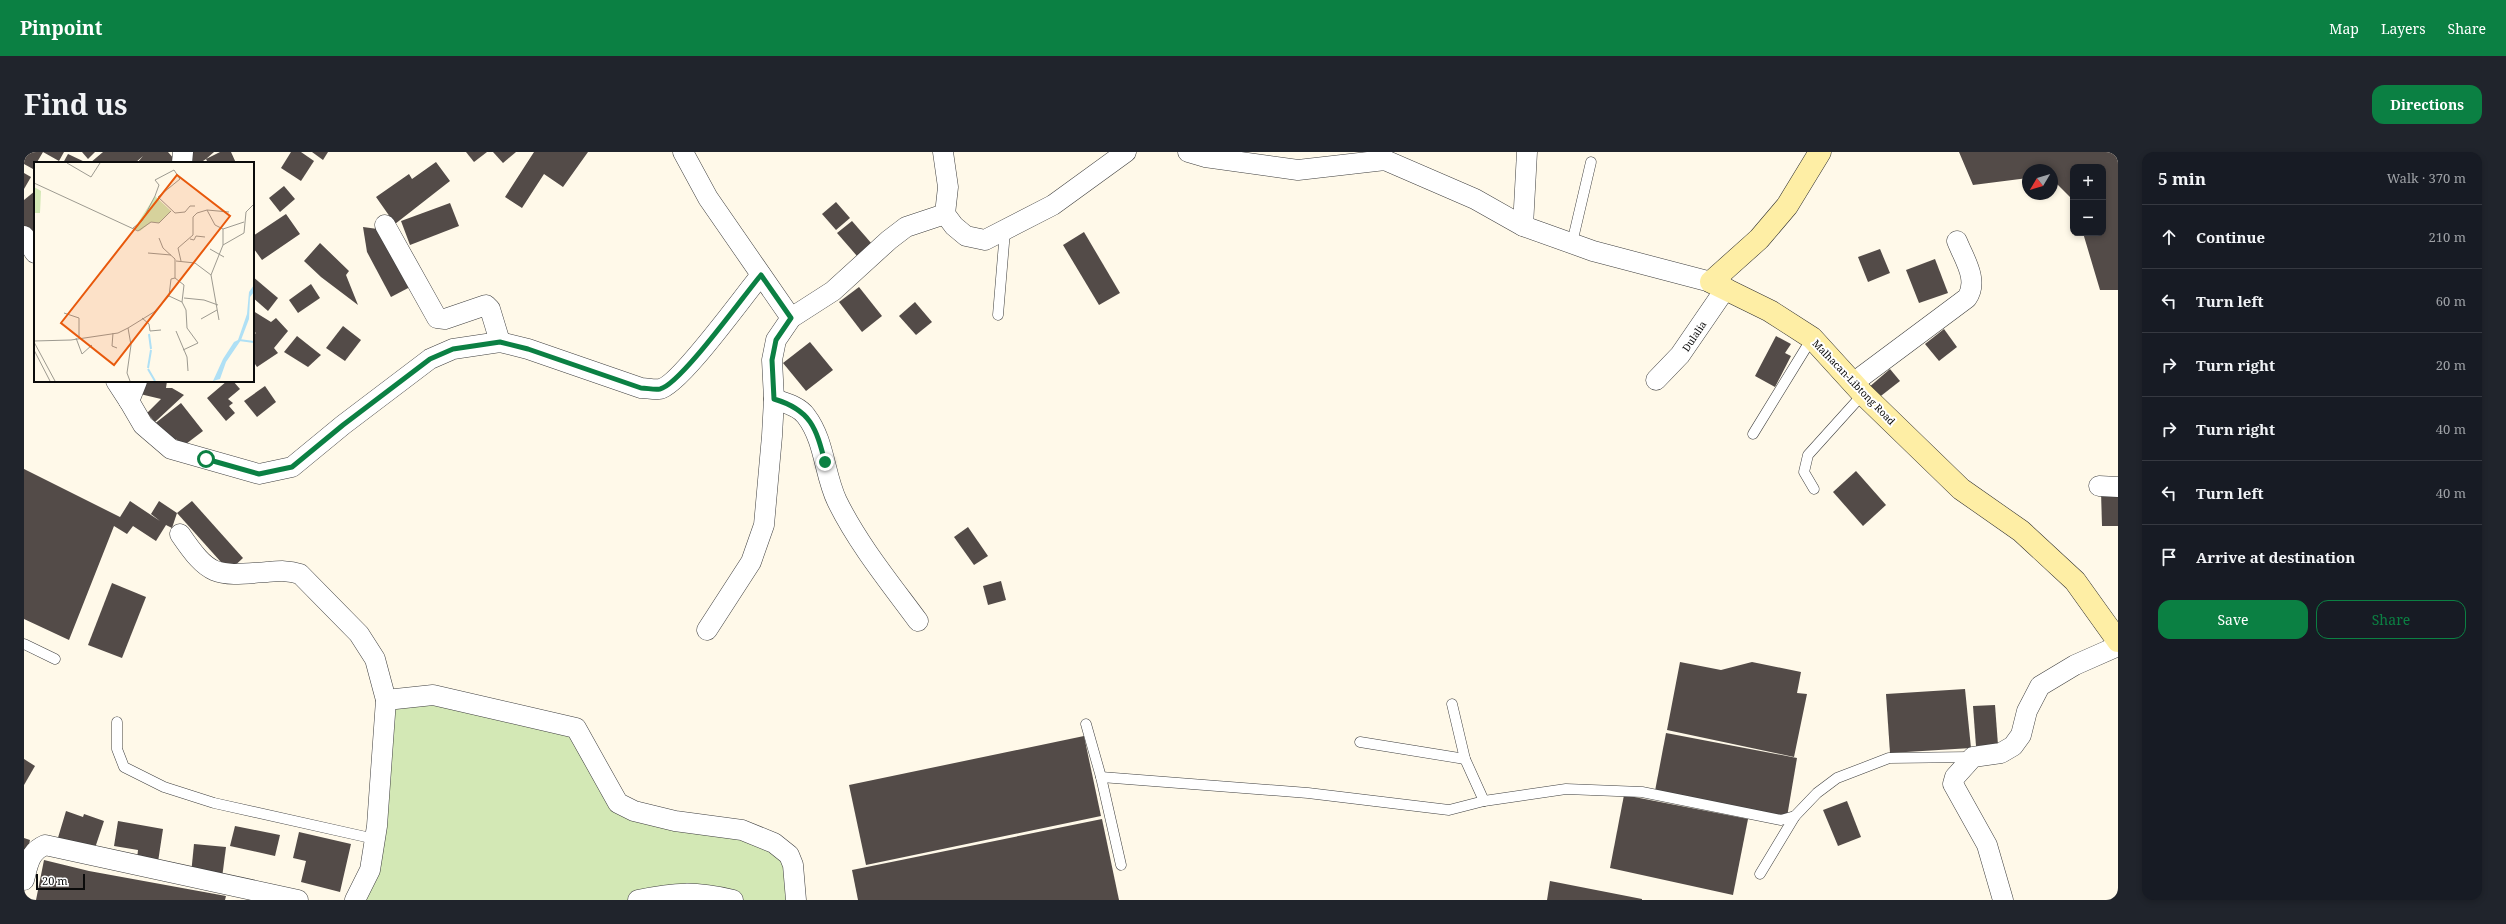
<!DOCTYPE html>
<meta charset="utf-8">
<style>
:root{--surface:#171b24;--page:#20242c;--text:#f1f3f6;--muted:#9ea1a6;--line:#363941;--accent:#0b8043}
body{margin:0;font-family:"Noto Serif",serif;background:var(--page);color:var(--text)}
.controls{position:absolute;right:12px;top:12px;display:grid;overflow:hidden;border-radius:8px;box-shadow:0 2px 6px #0003}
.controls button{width:36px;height:36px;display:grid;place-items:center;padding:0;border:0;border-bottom:1px solid var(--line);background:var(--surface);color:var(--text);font:20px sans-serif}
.compass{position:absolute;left:1998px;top:12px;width:36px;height:36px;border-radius:50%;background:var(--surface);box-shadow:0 2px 6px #0003;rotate:232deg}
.scale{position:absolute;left:12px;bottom:10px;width:49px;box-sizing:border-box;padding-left:4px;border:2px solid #0b0b0b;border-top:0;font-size:11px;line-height:14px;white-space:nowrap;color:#0b0b0b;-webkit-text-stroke:3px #fff;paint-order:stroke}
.stop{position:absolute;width:12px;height:12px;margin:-9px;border:3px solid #0b8043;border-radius:50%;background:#fff}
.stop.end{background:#0b8043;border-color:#fff;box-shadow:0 1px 4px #0008}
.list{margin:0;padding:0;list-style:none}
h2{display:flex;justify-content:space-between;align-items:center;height:52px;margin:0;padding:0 16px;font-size:17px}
h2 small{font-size:13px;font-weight:400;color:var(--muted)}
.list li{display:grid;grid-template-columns:26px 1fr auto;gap:12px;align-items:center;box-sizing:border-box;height:64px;padding:0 16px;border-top:1px solid var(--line)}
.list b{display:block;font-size:15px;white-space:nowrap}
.list em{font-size:13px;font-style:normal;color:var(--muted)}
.actions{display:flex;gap:8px;padding:12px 16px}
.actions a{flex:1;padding:9px 0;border:1px solid var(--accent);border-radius:12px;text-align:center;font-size:14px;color:var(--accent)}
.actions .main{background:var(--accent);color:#fff}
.icon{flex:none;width:22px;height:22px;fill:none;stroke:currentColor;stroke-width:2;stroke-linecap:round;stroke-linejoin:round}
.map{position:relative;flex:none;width:2094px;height:748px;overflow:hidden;border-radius:12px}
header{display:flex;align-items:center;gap:24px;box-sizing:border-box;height:56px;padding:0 20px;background:var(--accent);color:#fff}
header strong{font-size:19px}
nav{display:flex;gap:22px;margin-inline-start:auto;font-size:14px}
.intro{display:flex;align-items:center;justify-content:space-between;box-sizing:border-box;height:96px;padding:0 24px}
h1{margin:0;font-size:28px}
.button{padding:10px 18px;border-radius:12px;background:var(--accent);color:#fff;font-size:14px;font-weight:700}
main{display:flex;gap:24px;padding:0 24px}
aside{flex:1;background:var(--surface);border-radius:12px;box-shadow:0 2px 6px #0003}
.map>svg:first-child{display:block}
.green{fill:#d3e8b5}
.building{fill:#534b48}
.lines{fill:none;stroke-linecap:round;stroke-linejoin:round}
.lane-casing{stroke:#3e3e3e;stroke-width:11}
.street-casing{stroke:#3e3e3e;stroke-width:21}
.secondary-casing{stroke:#2d2d2d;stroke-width:23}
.lane{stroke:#fff;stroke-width:10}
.street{stroke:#fff;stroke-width:20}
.secondary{stroke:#feeea5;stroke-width:22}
.route{stroke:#0b8043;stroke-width:5}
.labels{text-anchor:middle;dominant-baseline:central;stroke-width:4;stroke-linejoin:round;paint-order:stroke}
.street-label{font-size:10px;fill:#0b0b0b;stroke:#fff}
.inset-river{fill:none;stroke:#afe0f5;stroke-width:2}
.inset-road{fill:none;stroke:#9d9a90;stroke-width:1}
.view{fill:#e8590c;fill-opacity:0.15;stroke:#e8590c;stroke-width:2}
.inset-edge{fill:none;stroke:#0b0b0b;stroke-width:2}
</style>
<header>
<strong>Pinpoint</strong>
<nav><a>Map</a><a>Layers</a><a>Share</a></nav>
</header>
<div class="intro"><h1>Find us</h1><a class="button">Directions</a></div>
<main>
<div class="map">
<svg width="2094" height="748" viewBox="0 0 2094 748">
<rect width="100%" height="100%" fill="#fff9e9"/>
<polygon class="green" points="409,543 552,576 594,651 750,691 772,748 331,748 346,718 362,548"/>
<g class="building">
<polygon points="0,0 40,0 35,9 19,0 9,17 0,12"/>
<polygon points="58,0 71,0 64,7"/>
<polygon points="79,0 144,0 151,8 149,11 113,11 119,4 111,11 66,11"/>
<polygon points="166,0 190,0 182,7 196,0 207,0 212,11 184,11 182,7 176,11 165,11"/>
<polygon points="267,0 277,0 290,9 277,29 257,16"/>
<polygon points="288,0 304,0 299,8"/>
<polygon points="442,0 463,0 450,10"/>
<polygon points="469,0 492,0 479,11"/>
<polygon points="510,0 564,0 539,35 520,22 498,56 481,45"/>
<polygon points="1935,0 2094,0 2094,138 2076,138 2059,81 2079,81 2079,15 2049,15 2049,48 2028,27 2028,18 2004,18 2004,26 1949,33"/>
<polygon points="44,2 63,11 39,11"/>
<polygon points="412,10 426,29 371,72 352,45 385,22 388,27"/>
<polygon points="0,21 7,25 0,37"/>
<polygon points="260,34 271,47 256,60 245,46"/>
<polygon points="11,39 11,92 0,78 0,48"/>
<polygon points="812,50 826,66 812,78 798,62"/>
<polygon points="426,51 435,74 386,93 377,69"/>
<polygon points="262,62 276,82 238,108 230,97 229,98 229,84"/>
<polygon points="828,69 848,92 833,104 813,81"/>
<polygon points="339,75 361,78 388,134 367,145 343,100"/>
<polygon points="1060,80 1096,141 1075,153 1039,93"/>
<polygon points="296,91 325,119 322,123 334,153 297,125 280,109"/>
<polygon points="1856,97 1866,121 1844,130 1834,105"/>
<polygon points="1911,107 1924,141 1895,151 1882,118"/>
<polygon points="229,125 254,146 244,159 229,146"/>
<polygon points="287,132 296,146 274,161 265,148"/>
<polygon points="835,135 858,164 838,180 815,150"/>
<polygon points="891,150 908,170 892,183 875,164"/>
<polygon points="229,159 247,170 252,166 264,179 250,196 254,201 233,215 229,209 229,183 232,181 229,179"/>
<polygon points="319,174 337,188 321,209 302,196"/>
<polygon points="1920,177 1933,195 1915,209 1901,192"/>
<polygon points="273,184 297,203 284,215 260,200"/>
<polygon points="1752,184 1767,192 1761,201 1767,204 1751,235 1731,224"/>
<polygon points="786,190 809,218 782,239 759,211"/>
<polygon points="1866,217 1876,229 1853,247 1844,236"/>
<polygon points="118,229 143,229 142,236 148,236 160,243 131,270 123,261 137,247 116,242"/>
<polygon points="203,229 209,229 216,237 204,247 209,251 205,254 211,261 202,269 183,246"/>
<polygon points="241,234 252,250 233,265 220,249"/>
<polygon points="157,251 179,279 158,295 152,287 144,293 129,273"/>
<polygon points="0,317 96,365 106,349 136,369 127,362 135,349 153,361 148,376 142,373 132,389 109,374 103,382 90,374 45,488 0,467"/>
<polygon points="1832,319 1862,353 1839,374 1809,340"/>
<polygon points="2094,338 2094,374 2078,374 2077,339"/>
<polygon points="168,349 219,406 205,419 153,361"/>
<polygon points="944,375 964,404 950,413 930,385"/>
<polygon points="977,429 982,448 964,453 959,434"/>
<polygon points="88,431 122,445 98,506 64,493"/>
<polygon points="1656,510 1697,518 1728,510 1777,520 1773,541 1783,542 1770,605 1643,578"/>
<polygon points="1941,537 1947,596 1866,601 1862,542"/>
<polygon points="1971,553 1974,593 1952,594 1949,554"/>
<polygon points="1642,581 1773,606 1763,665 1631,639"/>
<polygon points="1060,584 1077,664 842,713 825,633"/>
<polygon points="0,607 11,614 0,633"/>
<polygon points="1600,643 1724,667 1709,743 1586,716"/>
<polygon points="1823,649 1837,685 1814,694 1799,658"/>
<polygon points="42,659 59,665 60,662 80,669 71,696 33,689"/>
<polygon points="1078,667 1095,748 834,748 828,718"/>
<polygon points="94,669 139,677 134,710 113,707 114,698 90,694"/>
<polygon points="211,674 256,683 251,704 206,694"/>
<polygon points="275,680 327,692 316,740 277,730 282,709 269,706"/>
<polygon points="0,686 6,688 1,710 0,710"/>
<polygon points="170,692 202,695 198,726 167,722"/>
<polygon points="20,708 65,719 202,744 201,748 12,748"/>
<polygon points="1526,729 1618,747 1618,748 1523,748"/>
</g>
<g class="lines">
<defs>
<g id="lane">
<polyline points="1548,91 1567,10"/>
<polyline points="974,163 981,79"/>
<polyline points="1729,282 1788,186"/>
<polyline points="1790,337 1780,320 1784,303 1839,242"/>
<polyline points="0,492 31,507"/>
<polyline points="1428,552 1441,607 1460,649"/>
<polyline points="93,570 93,597 100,615 140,635 190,651 351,687"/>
<polyline points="1062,572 1077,625 1097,713"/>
<polyline points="1336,590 1441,607"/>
<polyline points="1077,625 1284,641 1425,658 1460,649 1542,637 1618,640 1757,668 1771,664"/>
<polyline points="1736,722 1771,664 1793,641 1813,626 1865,606 1947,605"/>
</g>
<g id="street">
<polyline points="659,0 684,46 767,166"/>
<polyline points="919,0 924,35 921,62 930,74 942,84 961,88 1029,53 1102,0"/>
<polyline points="1164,0 1181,5 1274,18 1361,8 1451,47 1499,74 1569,99 1687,130"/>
<polyline points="158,11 159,0"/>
<polyline points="361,73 413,166 421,167 462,153 466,157 476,190"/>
<polyline points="1499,74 1503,0"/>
<polyline points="0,84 11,101"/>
<polyline points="1632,228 1656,203 1702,136"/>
<polyline points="92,229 105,249"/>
<path d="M113,229L105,249L119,273L147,297L235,322L268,315L319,273L406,207L429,197L476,190L504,197L617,236C623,236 630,238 636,237C656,233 720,143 737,123"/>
<path d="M1829,231L1943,146C1955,128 1940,107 1933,89"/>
<path d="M750,247C761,251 775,254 782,264C801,289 800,322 813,349C834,392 866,431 894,469"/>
<polyline points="2075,334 2094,335"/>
<path d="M156,382C186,426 192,424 243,420C255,419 264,418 276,422L335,482L351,507L362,548L353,674L346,718L331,748"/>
<polyline points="683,478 727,410 740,373 748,284 750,247 748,208 752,188 767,166 809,139 865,88 882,75 921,62"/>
<polyline points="362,548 409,543 552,576 594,651 610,659 651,669 718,678 750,691 765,703 769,713 772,748"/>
<path d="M0,728C4,713 5,700 21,693L274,748"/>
<path d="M614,748C652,740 671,739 709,748"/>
<polyline points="1979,748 1963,693 1929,632 1931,625 1949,605 1977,601 1989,594 1997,583 2003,559 2016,534 2051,513 2094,494"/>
</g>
<polyline id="secondary" points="1796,0 1763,54 1735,87 1687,130 1746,159 1788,186 1839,242 1937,337 1997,379 2051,429 2094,489"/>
</defs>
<use href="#lane" class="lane-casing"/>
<use href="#street" class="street-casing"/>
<use href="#secondary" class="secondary-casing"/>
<use href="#lane" class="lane"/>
<use href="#street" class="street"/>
<use href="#secondary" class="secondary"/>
</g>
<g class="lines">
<path class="route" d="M182,307L235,322L268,315L319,273L406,207L429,197L476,190L504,197L617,236C623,236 630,238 636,237C656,233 720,143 737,123L767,166L752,188L748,208L750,247C787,258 792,276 801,310"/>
</g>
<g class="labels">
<g class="street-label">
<text transform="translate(1670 184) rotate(-56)">Dulalia</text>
<text transform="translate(1830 230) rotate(46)">Malhacan-Libtong Road</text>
</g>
</g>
<g transform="translate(10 10)">
<rect width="220" height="220" fill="#fff9e9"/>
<path d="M0,25L7,29L6,51H0ZM121,34L137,49L125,61L117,60L106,69L100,67Z" fill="#d3e8b5"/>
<path d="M220,123V130L216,135L215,157L207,178L192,200L186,217L179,219L189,197L200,180L204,178L213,152L215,130Z" fill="#afe0f5"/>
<path class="inset-river" d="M115,172L117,187M205,178L220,180M114,206L117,188M114,207L121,219"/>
<path class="inset-road" d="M33,1L57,15L66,1M0,21L104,69L117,60L125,61L137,49M124,35L141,51L151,50L156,44H161M173,48L195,50M99,66L108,59L121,34L125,23L121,18L140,8L146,17L124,35M125,76L129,86L141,97V116M156,77L160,78L162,74L171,75M189,83L210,71L212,50L220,42M176,87L190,95M114,91L137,93M142,99L161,101L177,113L189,83V67L210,60M147,99L144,86L159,73V55L163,51L173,48L181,63L189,67M177,113L185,158M135,134L137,117L141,116L150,123L148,140L152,148L153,166L164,181L149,188M135,134L148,140M150,136L170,138L184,143M30,151L45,156V175M108,156L115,162L116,169L127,168M167,157L183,148M94,166L120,150L135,134M142,169L153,195L154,209M79,171L78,184L83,186M42,176L48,192L58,183M0,179L37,178L84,171L94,166L97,183L93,211L96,219M0,180L21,219M0,188L16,219"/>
<path class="view" d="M143,13L196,54L80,203L27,161Z"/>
<rect width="220" height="220" class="inset-edge"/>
</g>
</svg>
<div class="controls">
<button>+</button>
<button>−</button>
</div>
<svg class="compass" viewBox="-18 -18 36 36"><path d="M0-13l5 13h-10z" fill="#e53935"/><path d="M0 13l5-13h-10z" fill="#9ea1a6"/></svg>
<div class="scale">20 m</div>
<div class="stop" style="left:182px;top:307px"></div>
<div class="stop end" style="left:801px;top:310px"></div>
</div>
<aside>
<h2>5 min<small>Walk · 370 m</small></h2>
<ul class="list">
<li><svg class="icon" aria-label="ahead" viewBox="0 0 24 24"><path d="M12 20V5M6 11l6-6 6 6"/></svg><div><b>Continue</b></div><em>210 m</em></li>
<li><svg class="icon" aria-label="left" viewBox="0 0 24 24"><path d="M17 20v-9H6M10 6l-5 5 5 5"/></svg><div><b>Turn left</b></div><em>60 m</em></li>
<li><svg class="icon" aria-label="right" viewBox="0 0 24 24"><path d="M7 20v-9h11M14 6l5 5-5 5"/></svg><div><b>Turn right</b></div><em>20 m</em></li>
<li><svg class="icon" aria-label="right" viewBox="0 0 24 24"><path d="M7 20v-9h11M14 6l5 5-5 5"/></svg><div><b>Turn right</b></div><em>40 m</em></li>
<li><svg class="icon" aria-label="left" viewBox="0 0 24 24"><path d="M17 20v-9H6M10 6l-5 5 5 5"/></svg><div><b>Turn left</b></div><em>40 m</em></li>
<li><svg class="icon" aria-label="arrive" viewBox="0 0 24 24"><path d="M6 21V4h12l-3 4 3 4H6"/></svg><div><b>Arrive at destination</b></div></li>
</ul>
<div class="actions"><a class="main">Save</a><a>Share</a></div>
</aside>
</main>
